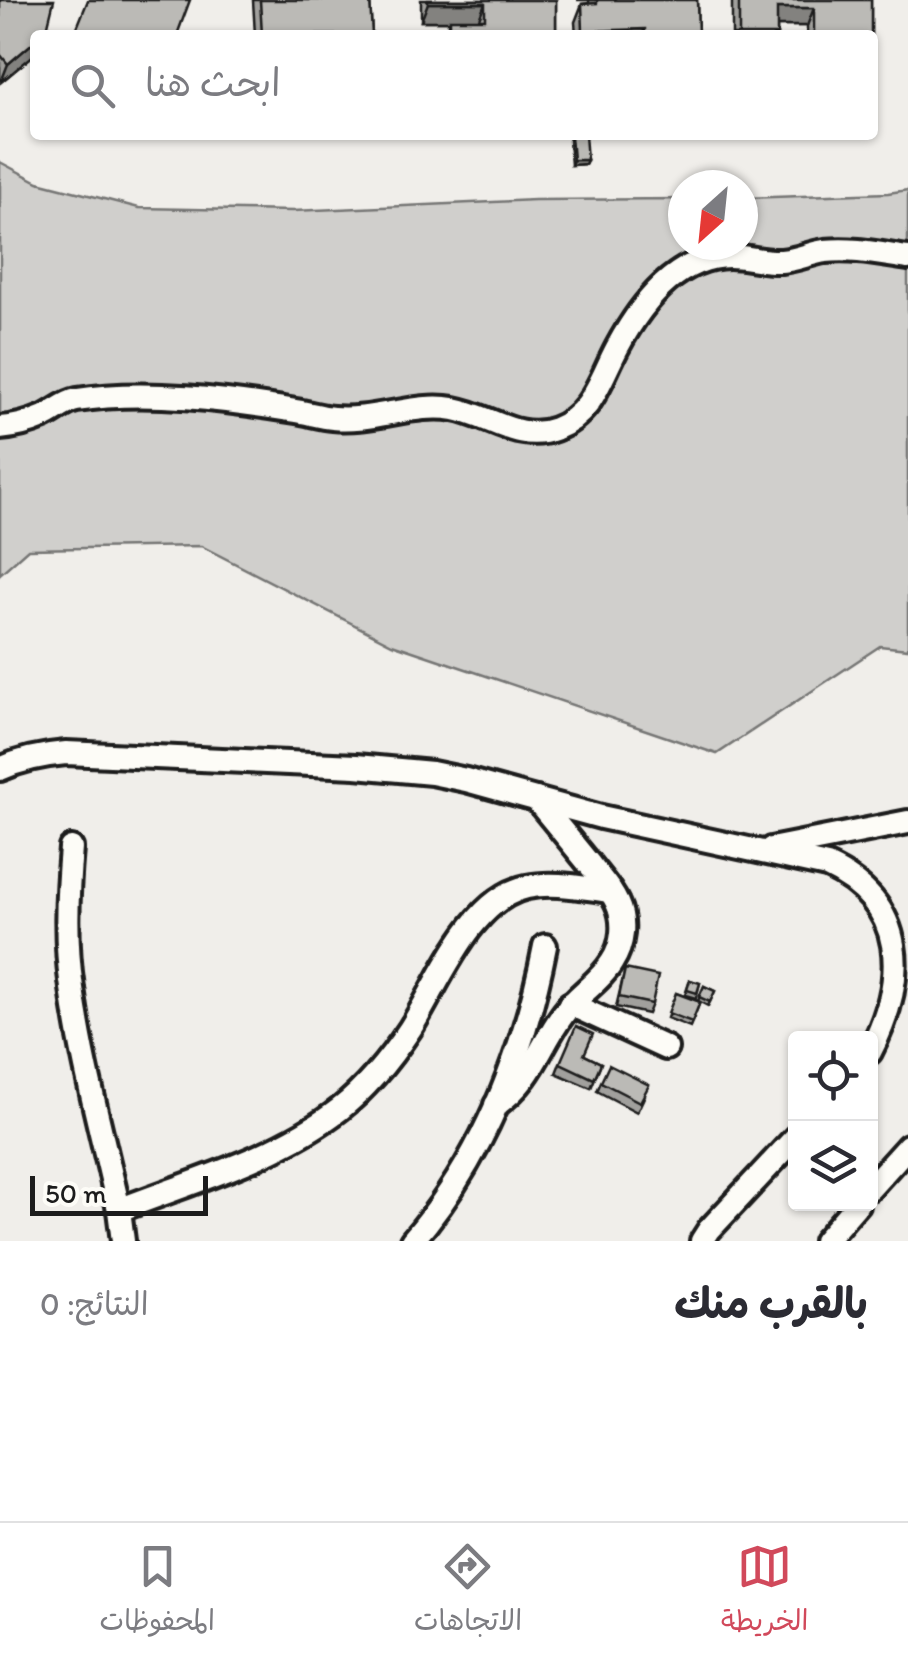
<!DOCTYPE html>
<html lang="ar">
<meta charset="utf-8">
<style>
:root{--surface:#fff;--page:#f2f2f3;--text:#2b2b33;--muted:#7c7c81;--line:#e1e1e2;--accent:#d1495b}
body{margin:0;font-family:Itim,"Playpen Sans Arabic",sans-serif;background:var(--page);color:var(--text);direction:rtl}
.controls{position:absolute;right:30px;bottom:30px;display:grid;overflow:hidden;border-radius:10px;box-shadow:0 2px 8px #0004}
.controls button{width:90px;height:90px;display:grid;place-items:center;padding:0;border:0;border-bottom:2px solid var(--line);background:var(--surface);color:var(--text);font:50px sans-serif}
.compass{position:absolute;left:668px;top:170px;width:90px;height:90px;border-radius:50%;background:var(--surface);box-shadow:0 2px 8px #0004;rotate:207deg}
.scale{position:absolute;left:30px;bottom:25px;width:178px;box-sizing:border-box;padding-left:10px;border:5px solid #1c1c1c;border-top:0;font-size:28px;line-height:35px;white-space:nowrap;color:#1c1c1c;-webkit-text-stroke:8px #fdfcf7;paint-order:stroke}
.list{margin:0;padding:0;list-style:none}
h2{display:flex;justify-content:space-between;align-items:center;height:130px;margin:0;padding:0 40px;font-size:42px}
h2 small{font-size:32px;font-weight:400;color:var(--muted)}
.icon{flex:none;width:55px;height:55px;fill:none;stroke:currentColor;stroke-width:2;stroke-linecap:round;stroke-linejoin:round}
.map{position:relative;flex:none;width:908px;height:1241px;overflow:hidden;direction:ltr}
.search{position:absolute;background:var(--surface);box-shadow:0 2px 8px #0004;left:30px;right:30px;top:30px;height:110px;display:flex;align-items:center;gap:25px;box-sizing:border-box;padding:0 35px;border-radius:10px;color:var(--muted);font-size:38px}
.sheet{height:280px;background:var(--surface)}
nav{display:flex;justify-content:space-around;align-items:center;box-sizing:border-box;height:140px;border-top:2px solid var(--line);background:var(--surface);font-size:28px;color:var(--muted)}
nav a{display:grid;justify-items:center;gap:5px}
nav .on{color:var(--accent)}
.map>svg:first-child{display:block}
.green{fill:#d0cfcc;stroke:#767674;stroke-width:2.5}
.lines{fill:none;stroke-linecap:round;stroke-linejoin:round}
.street-casing{stroke:#1c1c1c;stroke-width:30}
.street{stroke:#fdfcf7;stroke-width:22}
.wall{fill:#a1a09d;stroke:#1c1c1c;stroke-width:2.5}
.shaded-wall{fill:#83827f;stroke:#1c1c1c;stroke-width:2.5}
.building{fill:#bbbab6;stroke:#1c1c1c;stroke-width:2.5}
</style>
<div class="map">
<svg width="908" height="1241" viewBox="0 0 908 1241">
<rect width="100%" height="100%" fill="#f0eeea"/>
<filter id="ink" filterUnits="userSpaceOnUse"><feTurbulence type="fractalNoise" baseFrequency=".01" numOctaves="2"/><feDisplacementMap in="SourceGraphic" scale="20" xChannelSelector="R" yChannelSelector="G"/><feConvolveMatrix kernelMatrix="1 2 1 2 8 2 1 2 1" color-interpolation-filters="sRGB"/></filter>
<g filter="url(#ink)">
<polygon class="green" points="0,162 38,182 139,208 293,211 535,200 683,199 683,245 743,245 743,198 888,193 908,190 908,649 880,646 717,754 392,644 201,546 28,549 0,574"/>
<g class="lines">
<defs>
<g id="street">
<path d="M0,428C14,427 30,423 44,417C55,412 65,402 77,400C145,389 229,400 296,411C309,413 321,417 333,418C374,422 416,402 454,409C489,415 518,443 555,429C592,415 600,380 617,348C640,305 676,257 729,256C746,256 763,262 781,261C797,260 810,253 825,251C854,248 880,254 908,258"/>
<path d="M0,769C22,759 42,755 66,753L356,766L432,773L466,780L601,817L827,866C908,904 908,978 870,1052"/>
<path d="M71,848C67,895 65,941 72,988C82,1063 103,1137 119,1210L123,1241"/>
<polyline points="771,849 908,822"/>
<polyline points="570,1004 666,1048"/>
<path d="M496,1105C535,1077 538,1048 564,1013C578,994 600,982 612,962C623,945 626,922 617,903C611,889 599,877 590,865C572,843 554,821 536,799"/>
<polyline points="870,1188 908,1146"/>
<path d="M119,1210C193,1181 277,1158 340,1109C368,1087 390,1059 410,1029C439,984 470,899 527,887C553,881 584,888 610,891"/>
<path d="M412,1241C484,1158 524,1053 545,946"/>
<polyline points="702,1241 709,1230 796,1137"/>
<polyline points="825,1241 857,1204"/>
</g>
</defs>
<use href="#street" class="street-casing"/>
<use href="#street" class="street"/>
</g>
<g class="wall">
<polygon points="0,0 35,35 35,54 1,82 0,80"/>
<polygon points="253,0 370,0 372,35 255,35"/>
<polygon points="421,0 556,0 556,35 445,33 449,21 421,21"/>
<polygon points="577,0 697,0 698,35 576,35 575,22 582,4 589,3 589,0"/>
<polygon points="732,0 871,0 871,35 807,35 807,26 777,26 777,35 732,35"/>
<polygon points="571,136 587,160 585,164 571,165 569,141"/>
<polygon points="625,969 652,1004 648,1014 616,1007"/>
<polygon points="690,980 700,983 696,998 685,995"/>
<polygon points="704,986 715,991 708,1006 700,1002 690,1027 667,1018 676,993 698,1001"/>
<polygon points="585,1055 601,1063 591,1088 556,1073 560,1063"/>
<polygon points="601,1082 645,1095 637,1112 597,1091"/>
</g>
<g class="shaded-wall">
<polygon points="428,3 485,3 478,21 421,21"/>
<polygon points="777,8 814,8 807,26 770,26"/>
<polygon points="645,29 642,35 582,35 583,31"/>
<polygon points="35,41 35,54 1,82 8,64"/>
<polygon points="573,160 587,160 585,164 571,165"/>
</g>
<g class="building">
<polygon points="0,0 54,0 46,33 43,35 35,35 35,41 8,64 0,54"/>
<polygon points="88,0 190,0 177,35 74,35"/>
<polygon points="260,0 370,0 372,35 262,35"/>
<polygon points="428,0 556,0 556,35 418,35 418,33 450,33 450,19 485,19 485,3 428,3"/>
<polygon points="597,0 697,0 698,35 645,35 645,29 583,31 582,4 597,3"/>
<polygon points="739,0 871,0 871,35 814,35 814,8 777,8 777,35 739,35"/>
<polygon points="585,135 587,160 573,160 571,136"/>
<polygon points="625,969 658,976 652,1004 619,997"/>
<polygon points="690,980 700,983 697,993 687,990"/>
<polygon points="704,986 715,991 710,1002 699,997"/>
<polygon points="676,993 700,1002 692,1022 668,1013"/>
<polygon points="576,1026 593,1034 584,1055 601,1063 594,1079 560,1063"/>
<polygon points="609,1065 649,1085 640,1102 601,1082"/>
</g>
</g>
</svg>
<div class="controls">
<button><svg class="icon" aria-label="locate" viewBox="0 0 24 24"><circle cx="12" cy="12" r="6"/><path d="M12 2v4M12 18v4M2 12h4M18 12h4"/></svg></button>
<button><svg class="icon" aria-label="layers" viewBox="0 0 24 24"><path d="M12 4l9 5-9 5-9-5zM3 14l9 5 9-5"/></svg></button>
</div>
<svg class="compass" viewBox="-18 -18 36 36"><path d="M0-13l5 13h-10z" fill="#e53935"/><path d="M0 13l5-13h-10z" fill="#7c7c81"/></svg>
<div class="scale">50 m</div>
<div class="search"><svg class="icon" aria-label="search" viewBox="0 0 24 24"><circle cx="10" cy="10" r="6"/><path d="M15 15l6 6"/></svg>ابحث هنا</div>
</div>
<section class="sheet">
<h2>بالقرب منك<small>النتائج: 0</small></h2>
<ul class="list">
</ul>
</section>
<nav>
<a class="on"><svg class="icon" aria-label="map" viewBox="0 0 24 24"><path d="M3 6l6-2 6 2 6-2v14l-6 2-6-2-6 2zM9 4v14M15 6v14"/></svg>الخريطة</a>
<a><svg class="icon" aria-label="directions" viewBox="0 0 24 24"><path d="M12 3l9 9-9 9-9-9zM9 14v-3h6M13 9l2 2-2 2"/></svg>الاتجاهات</a>
<a><svg class="icon" aria-label="saved" viewBox="0 0 24 24"><path d="M7 4h10v16l-5-4-5 4z"/></svg>المحفوظات</a>
</nav>
